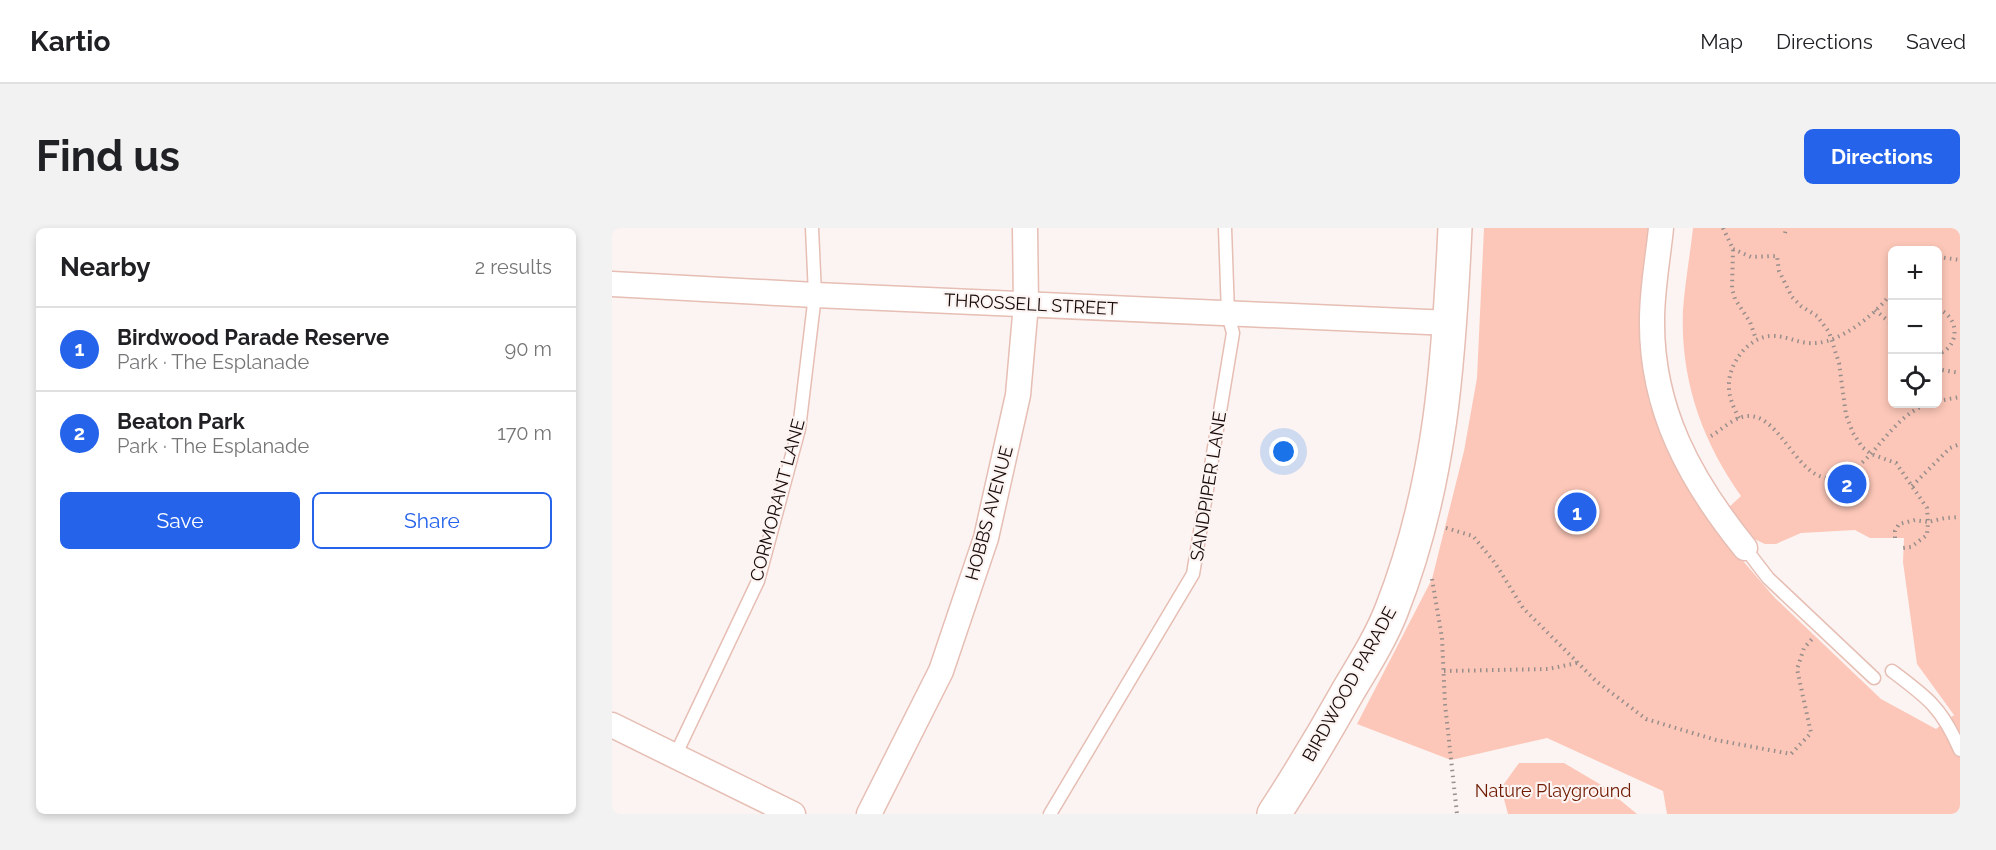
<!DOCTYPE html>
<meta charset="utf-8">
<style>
:root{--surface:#fff;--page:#f2f2f2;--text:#202124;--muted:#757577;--line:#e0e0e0;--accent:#2563eb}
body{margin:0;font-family:Raleway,sans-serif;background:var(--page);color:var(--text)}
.controls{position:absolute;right:18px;top:18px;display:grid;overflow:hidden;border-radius:9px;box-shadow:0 3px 9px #0003}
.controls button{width:54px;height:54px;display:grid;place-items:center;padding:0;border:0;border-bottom:2px solid var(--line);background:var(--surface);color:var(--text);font:30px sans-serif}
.you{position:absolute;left:672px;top:224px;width:21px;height:21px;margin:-15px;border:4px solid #fff;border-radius:50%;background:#1a73e8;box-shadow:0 0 0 9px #1a73e833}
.badge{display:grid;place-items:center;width:39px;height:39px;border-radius:50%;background:var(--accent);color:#fff;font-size:20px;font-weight:700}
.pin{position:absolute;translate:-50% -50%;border:3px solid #fff;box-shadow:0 2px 6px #0006}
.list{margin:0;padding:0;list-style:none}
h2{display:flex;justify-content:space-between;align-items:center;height:78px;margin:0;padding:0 24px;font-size:26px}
h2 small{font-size:20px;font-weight:400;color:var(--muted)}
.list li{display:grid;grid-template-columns:39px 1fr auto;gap:18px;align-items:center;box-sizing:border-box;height:84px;padding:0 24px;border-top:2px solid var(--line)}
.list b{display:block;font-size:22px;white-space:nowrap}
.list p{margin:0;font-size:20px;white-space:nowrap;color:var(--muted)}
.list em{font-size:20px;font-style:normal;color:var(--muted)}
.actions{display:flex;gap:12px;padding:18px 24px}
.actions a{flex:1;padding:14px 0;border:2px solid var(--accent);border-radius:9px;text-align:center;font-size:21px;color:var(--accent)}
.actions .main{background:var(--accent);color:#fff}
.icon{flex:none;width:33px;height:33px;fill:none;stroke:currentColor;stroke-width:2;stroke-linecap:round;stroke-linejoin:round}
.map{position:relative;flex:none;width:1348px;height:586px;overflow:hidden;border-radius:9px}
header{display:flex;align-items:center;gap:36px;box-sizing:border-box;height:84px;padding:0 30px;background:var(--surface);border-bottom:2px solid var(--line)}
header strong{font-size:28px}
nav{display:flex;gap:33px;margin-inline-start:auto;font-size:21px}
.intro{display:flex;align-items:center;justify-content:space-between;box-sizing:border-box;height:144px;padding:0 36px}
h1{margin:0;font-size:42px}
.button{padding:15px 27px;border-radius:9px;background:var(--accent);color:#fff;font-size:21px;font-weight:700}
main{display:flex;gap:36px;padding:0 36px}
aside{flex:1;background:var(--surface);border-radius:9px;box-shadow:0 3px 9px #0003}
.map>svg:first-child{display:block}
.green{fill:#fcc7b8;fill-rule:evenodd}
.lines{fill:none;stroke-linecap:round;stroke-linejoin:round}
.lane-casing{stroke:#e6beb4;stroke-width:15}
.street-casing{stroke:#e6beb4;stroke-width:27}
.secondary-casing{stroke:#e6beb4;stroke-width:36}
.path{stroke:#988e8b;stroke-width:4;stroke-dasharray:1.5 4.5;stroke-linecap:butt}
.lane{stroke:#fff;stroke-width:12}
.street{stroke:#fff;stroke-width:24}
.secondary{stroke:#fff;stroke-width:33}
.labels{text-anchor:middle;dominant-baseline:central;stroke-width:4.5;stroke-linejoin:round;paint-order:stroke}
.street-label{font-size:18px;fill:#180b08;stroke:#fcf4f2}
.park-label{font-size:18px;fill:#6f1a02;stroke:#fcf4f2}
</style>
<header>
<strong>Kartio</strong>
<nav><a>Map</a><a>Directions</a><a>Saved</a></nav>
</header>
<div class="intro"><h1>Find us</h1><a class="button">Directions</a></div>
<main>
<aside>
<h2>Nearby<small>2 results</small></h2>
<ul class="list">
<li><span class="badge">1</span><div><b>Birdwood Parade Reserve</b><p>Park · The Esplanade</p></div><em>90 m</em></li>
<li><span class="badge">2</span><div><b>Beaton Park</b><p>Park · The Esplanade</p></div><em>170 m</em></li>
</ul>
<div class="actions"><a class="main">Save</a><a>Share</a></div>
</aside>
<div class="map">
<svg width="1348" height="586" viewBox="0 0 1348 586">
<rect width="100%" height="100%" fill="#fcf4f2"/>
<g class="green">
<path d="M872,0H1037L1029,93L1031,135L1037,174L1054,220L1078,263L1106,304L1163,370L1269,471L1324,501L1342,487L1305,436L1291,334L1292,310H1258L1243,302L1189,305L1164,316H1153L1140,310L1115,281L1129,268C1090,213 1068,151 1071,82C1073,55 1078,27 1081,0H1348V586H1055L1051,563L935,510L839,532L745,496L820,351L852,223L865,150ZM1280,22H1326V176H1280Z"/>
<polygon points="907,535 952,535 991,558 1025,586 896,586 889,560"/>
</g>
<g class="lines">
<defs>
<g id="lane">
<polyline points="1133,320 1156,350 1262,450"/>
<path d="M1280,443C1316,470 1330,480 1348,522"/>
<polyline points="63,528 146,353 187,201 203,67 200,0"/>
<polyline points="438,586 581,346 621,105 616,86 613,0"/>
</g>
<g id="street">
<path d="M1049,0C1046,30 1040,61 1040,92C1039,181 1078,252 1133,320"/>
<polyline points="0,56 203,67 838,95"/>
<polyline points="0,497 181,586"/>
<polyline points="257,586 329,443 374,310 406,167 414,76 413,0"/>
</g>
<path id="secondary" d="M662,586C688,546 712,506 735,465C751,438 769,410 780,381C829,256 837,131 843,0"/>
</defs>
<use href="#lane" class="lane-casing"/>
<use href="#street" class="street-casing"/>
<use href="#secondary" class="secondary-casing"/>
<g class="path">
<polyline points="1111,0 1121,21 1120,61 1123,71 1138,94 1144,111"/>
<polyline points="1173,5 1174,0"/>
<polyline points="1121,21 1139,29 1165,28 1167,43 1180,69 1189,78 1205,88 1217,104 1227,135 1234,187 1241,205 1250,219 1259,226 1284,235 1315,280 1316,294 1333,290 1348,289"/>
<polyline points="1326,29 1348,32"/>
<path d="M1326,81C1348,89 1348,119 1326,126"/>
<polyline points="1263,82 1280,96"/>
<polyline points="1326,138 1330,142 1348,145"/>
<polyline points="1326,173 1348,169"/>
<path d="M1127,190C1121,179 1116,167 1117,155C1118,133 1138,108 1160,108C1181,108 1190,120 1215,113C1237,107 1267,83 1280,64"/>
<path d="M1099,208C1109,202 1119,192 1130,189C1166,179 1182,248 1216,250C1257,251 1275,187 1317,176"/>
<polyline points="1300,258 1338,220 1348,216"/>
<polyline points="834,300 861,308 883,335 911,380 984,453 1034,491 1104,512 1179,526 1199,505 1185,441 1192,420 1200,411"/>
<polyline points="1283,310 1283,303 1287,296 1303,292 1316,294 1315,307 1299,319 1291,320"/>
<polyline points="820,351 830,410 833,476 845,586"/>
<polyline points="832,443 936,441 965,435"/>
</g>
<use href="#lane" class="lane"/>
<use href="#street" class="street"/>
<use href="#secondary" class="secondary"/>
</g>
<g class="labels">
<g class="street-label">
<text transform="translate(419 76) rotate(3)">THROSSELL STREET</text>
<text transform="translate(596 258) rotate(-81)">SANDPIPER LANE</text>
<text transform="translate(165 272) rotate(-75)">CORMORANT LANE</text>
<text transform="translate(377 285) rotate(-75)">HOBBS AVENUE</text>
<text transform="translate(737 456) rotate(-61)">BIRDWOOD PARADE</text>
</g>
<g class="park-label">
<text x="941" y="562">Nature Playground</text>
</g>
</g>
</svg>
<div class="controls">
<button>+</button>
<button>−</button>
<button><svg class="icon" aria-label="locate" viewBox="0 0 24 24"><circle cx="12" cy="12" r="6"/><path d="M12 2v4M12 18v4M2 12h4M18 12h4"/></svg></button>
</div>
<div class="you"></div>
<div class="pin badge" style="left:965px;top:284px">1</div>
<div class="pin badge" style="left:1235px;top:256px">2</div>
</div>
</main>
